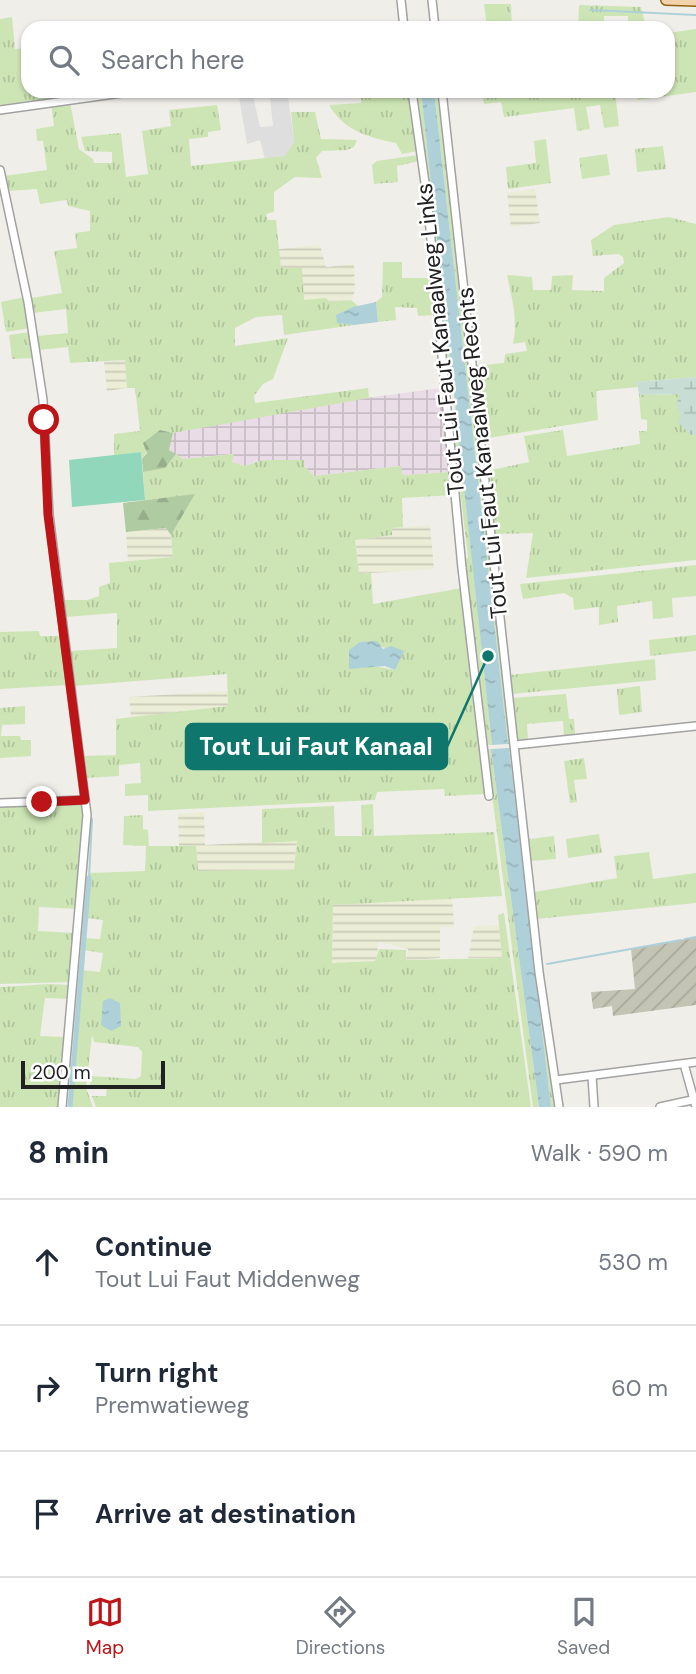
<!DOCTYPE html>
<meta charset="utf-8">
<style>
:root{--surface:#fff;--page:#f2f2f3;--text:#1f2937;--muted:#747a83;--line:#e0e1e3;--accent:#bd1517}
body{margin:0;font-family:"DM Sans",sans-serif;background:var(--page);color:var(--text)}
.scale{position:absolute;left:21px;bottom:18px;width:144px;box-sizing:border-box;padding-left:7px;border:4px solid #212121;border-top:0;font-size:19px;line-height:24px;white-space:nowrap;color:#212121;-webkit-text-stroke:5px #fff;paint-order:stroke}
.stop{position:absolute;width:21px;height:21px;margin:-16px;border:5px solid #bd1517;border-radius:50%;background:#fff}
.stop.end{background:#bd1517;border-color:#fff;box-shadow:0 2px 7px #0008}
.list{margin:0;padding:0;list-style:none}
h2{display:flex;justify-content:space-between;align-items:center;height:91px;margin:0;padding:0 28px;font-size:30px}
h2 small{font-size:23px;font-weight:400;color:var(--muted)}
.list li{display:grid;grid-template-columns:46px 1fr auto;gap:21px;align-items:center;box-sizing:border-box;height:126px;padding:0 28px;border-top:2px solid var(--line)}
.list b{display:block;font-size:26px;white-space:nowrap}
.list p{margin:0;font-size:23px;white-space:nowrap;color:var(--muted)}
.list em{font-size:23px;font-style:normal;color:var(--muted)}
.icon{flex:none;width:38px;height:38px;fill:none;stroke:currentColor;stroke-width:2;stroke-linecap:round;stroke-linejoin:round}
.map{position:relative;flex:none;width:696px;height:1107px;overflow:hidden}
.search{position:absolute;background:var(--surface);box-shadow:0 2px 5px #0004;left:21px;right:21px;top:21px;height:77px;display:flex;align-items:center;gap:18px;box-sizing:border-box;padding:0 24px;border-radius:21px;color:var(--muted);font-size:26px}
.sheet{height:469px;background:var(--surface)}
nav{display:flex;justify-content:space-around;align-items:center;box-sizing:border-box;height:98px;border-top:2px solid var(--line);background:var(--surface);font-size:19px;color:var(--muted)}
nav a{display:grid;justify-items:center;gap:4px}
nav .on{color:var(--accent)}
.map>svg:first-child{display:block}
.residential{fill:#dfdede}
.industrial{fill:url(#industrial-grid)}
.construction{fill:url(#construction-furrows)}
.farmland{fill:url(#farmland-rules)}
.grass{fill:url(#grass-tufts);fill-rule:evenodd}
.forest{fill:url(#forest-firs)}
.wetland{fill:url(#wetland-marsh)}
.pitch{fill:#90d7bb}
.water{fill:url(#water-ripples)}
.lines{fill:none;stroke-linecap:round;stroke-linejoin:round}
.stream{stroke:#aed0d9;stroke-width:2}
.canal{stroke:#aed0d9;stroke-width:5}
.minor-casing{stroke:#a2a2a2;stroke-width:10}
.major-casing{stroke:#8e6310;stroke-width:12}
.minor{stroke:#fff;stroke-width:7}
.major{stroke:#f3d3ab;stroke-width:9}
.route{stroke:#bd1517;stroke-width:9}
.labels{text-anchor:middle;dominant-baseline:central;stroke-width:5;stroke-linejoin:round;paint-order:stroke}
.street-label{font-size:23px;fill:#212121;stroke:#fff}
.leader{fill:none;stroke:#0f766e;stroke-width:2.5}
.callout-dot{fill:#0f766e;stroke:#fff;stroke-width:2.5}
.callout{fill:#0f766e;stroke:#0f766e;stroke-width:2.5}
.callout-label{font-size:24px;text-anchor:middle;font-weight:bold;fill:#fff}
</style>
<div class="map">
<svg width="696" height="1107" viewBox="0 0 696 1107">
<defs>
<pattern id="industrial-grid" width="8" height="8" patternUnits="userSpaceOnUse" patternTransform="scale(1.75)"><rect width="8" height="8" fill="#e9dce6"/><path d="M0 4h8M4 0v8" fill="none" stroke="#c8bcc5"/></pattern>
<pattern id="construction-furrows" width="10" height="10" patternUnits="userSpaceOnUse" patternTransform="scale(1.75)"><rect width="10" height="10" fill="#c4c4b5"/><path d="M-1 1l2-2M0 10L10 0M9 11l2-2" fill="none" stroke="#a8a89b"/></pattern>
<pattern id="farmland-rules" width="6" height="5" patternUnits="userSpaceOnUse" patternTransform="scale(1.75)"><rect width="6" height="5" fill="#ebedd7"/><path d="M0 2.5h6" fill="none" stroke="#c9cbb8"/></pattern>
<pattern id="grass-tufts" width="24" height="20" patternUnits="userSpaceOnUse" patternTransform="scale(1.75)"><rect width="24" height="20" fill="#cde5b5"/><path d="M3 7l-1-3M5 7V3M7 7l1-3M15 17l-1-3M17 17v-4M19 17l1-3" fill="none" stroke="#b0c49b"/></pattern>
<pattern id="forest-firs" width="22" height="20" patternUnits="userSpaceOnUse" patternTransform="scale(1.75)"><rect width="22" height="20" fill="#afcba2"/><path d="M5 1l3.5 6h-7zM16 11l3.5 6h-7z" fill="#96ae8b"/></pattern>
<pattern id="wetland-marsh" width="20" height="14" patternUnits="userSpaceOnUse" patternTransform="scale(1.75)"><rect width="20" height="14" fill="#c8ddd3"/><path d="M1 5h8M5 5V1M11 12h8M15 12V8" fill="none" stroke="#acbdb5"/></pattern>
<pattern id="water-ripples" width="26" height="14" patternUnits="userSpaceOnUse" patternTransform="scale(1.75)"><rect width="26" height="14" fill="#aed0d9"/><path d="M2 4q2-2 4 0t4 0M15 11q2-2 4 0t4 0" fill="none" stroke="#95b2ba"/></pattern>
</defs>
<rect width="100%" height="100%" fill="#f0eee9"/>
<polygon class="residential" points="238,91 252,91 260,127 273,126 270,97 288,96 294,142 286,156 265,159 260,140 247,144"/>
<polygon class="industrial" points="441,388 451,472 402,475 400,466 314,476 304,466 304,461 263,460 245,466 232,462 233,454 183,459 169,450 173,433 314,405"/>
<polygon class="construction" points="696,937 696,1005 613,1016 612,1006 593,1009 591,992 635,989 631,949"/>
<g class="farmland">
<polygon points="535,189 540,223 511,227 507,193"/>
<polygon points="320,245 326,267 354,264 355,291 351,300 330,302 326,298 304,301 281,268 279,249"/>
<polygon points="125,360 127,388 107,391 104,362"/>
<polygon points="430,525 434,569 359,574 355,540 391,535 391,528"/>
<polygon points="166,528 171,535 173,557 128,561 126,532"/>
<polygon points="227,691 228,706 131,718 129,697"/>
<polygon points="204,812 205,845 297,840 294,870 197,871 196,847 179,846 178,813"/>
<polygon points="452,896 454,927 440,927 440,958 406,960 408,949 379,942 376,961 332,963 333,905"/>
<polygon points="499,925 502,958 468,958 474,926"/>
</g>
<g class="grass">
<polygon points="484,4 511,4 512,28 487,28"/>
<polygon points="579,5 641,7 645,23 628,22 628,16 604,16 604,28 578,28"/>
<polygon points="12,17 15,49 28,48 28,91 116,91 0,107 0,19"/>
<polygon points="696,29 696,92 638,100 637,91 668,91 668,33"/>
<path d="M361,91H410L418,151L402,154L396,143C369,138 343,130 329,105L361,103Z"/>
<polygon points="415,91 421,91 454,388 447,388"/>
<polygon points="434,91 439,91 512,743 508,744"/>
<polygon points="482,91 615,91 619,126 604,128 600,105 586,107 590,129 577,131 574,108 504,117 501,102 484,104"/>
<polygon points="70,102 79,149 93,159 94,163 112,163 112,152 85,151 81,137 121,133 126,177 148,174 142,131 171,126 169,110 217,105 221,130 208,132 208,137 189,139 191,166 285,156 294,142 291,112 315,112 321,139 357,140 354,147 347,150 322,151 316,158 322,178 295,177 274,192 274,212 266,214 268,220 276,220 281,268 302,268 304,300 326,298 330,302 351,300 358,306 345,313 338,323 354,325 284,335 282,315 256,317 235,328 235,346 288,338 273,379 263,384 254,396 255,403 368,388 369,398 173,433 160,430 142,459 141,452 114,455 114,434 140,431 135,388 127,388 125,360 70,363 68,347 39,350 37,336 68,333 66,309 33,313 31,298 62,293 54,251 77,248 75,233 90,231 90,211 68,206 67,200 40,204 37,189 8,191 4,176 47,170 43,141 37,141 36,129 54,126 51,104"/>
<polygon points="546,139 551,183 508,189 506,167 536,163 534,141"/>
<polygon points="663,146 666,169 637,172 635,149"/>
<polygon points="607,154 610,175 582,179 579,158"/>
<polygon points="418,155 419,161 397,166 398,182 374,184 372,165 377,161"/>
<path d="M669,217L696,224V377L637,382L638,387L596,391L598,420L482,439L474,366L504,363L505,354L527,351L525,342L513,344C518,320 512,299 507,275L532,277L533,290H551L552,276L573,275L572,290L604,291V278L624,263L623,257L618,254L593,256L591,240L614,225Z"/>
<polygon points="383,262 402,262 402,278 432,278 435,315 418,316 417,308 395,307 396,320 378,322 376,302 382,297"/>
<polygon points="25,297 31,328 6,332 1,302"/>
<polygon points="30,332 35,358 12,359 9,335"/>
<polygon points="681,394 681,414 691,435 696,435 696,560 526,578 533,533 495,534 487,471 529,462 524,436 563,430 567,456 640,444 639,431 647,431 647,420 641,419 639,395"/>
<polygon points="456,408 492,745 485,745 465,560 468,557 452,422"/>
<path d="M176,454L183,459L234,454L232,462L245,466L263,460H304V466L314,476L401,466L402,475L451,472L454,495L402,498L403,527L392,528V535L355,540L359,574L371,573L373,604L462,588L486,794L445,796L444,789L377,792L375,800L148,811V795L125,796V784L141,783L140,763L119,765V776L84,778L82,756L116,755V719L228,706L227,674L73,686L70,651L117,648V613L65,617L63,600H87L99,596V587L110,583L109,563L173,557L171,535L194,495L145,500L143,472L165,468ZM377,645L388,649L398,661L395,670L349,661L350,654Z"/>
<polygon points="696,565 696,596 672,598 673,617 653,619 652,601 617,606 618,622 599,625 599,607 574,610 573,598 564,593 523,599 520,584"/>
<polygon points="39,631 40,636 62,636 68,685 0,689 0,632"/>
<polygon points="696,635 696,651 650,656 649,640"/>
<polygon points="655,659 656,680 512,694 510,675"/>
<polygon points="640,686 642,712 619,715 617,689"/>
<polygon points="566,694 569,719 574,719 575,736 564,738 563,721 527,724 528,741 517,742 512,698"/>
<polygon points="25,706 25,724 2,725 1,736 20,736 21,740 31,740 31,756 0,758 0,708"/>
<polygon points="509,748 512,748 557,1107 551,1107"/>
<polygon points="486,749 491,749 539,1107 533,1107"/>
<polygon points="584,758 587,779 574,780 577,802 570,803 564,761"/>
<polygon points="83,802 85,817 77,909 39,907 38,931 75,933 71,982 0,984 0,805"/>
<polygon points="373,804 374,836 494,832 502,896 333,905 332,963 375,961 379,949 406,950 406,960 502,958 498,915 504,913 531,1107 96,1107 92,1096 106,1096 107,1086 90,1085 91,1076 136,1079 141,1076 142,1052 138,1047 94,1042 92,1035 86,1088 93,1107 70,1107 82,970 100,972 103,953 83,950 84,938 100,939 103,920 86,918 89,873 145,871 146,846 123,845 124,816 143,815 143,829 148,830 149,846 196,846 198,871 294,870 297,841 262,843 262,809 334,806 335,836 362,836 361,805"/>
<polygon points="599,834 602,853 568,858 566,839"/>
<polygon points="554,836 556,859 531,861 529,839"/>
<polygon points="649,852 653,879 696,873 696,903 536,919 534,892 617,878 614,856"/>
<polygon points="50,984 70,985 69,999 45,998 40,1036 65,1037 59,1107 0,1107 0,987"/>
</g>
<g class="forest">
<polygon points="160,430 173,433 169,450 176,454 165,468 143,472 142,459 147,453 143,443"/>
<polygon points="195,494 171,535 166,528 126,532 123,503"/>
</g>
<polygon class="wetland" points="696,377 696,435 691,435 678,423 681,415 676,405 680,394 639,395 637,382"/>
<polygon class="pitch" points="141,452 145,500 72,507 69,460"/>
<g class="water">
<polygon points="421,91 434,91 508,744 492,745"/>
<polygon points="376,302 378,322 354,325 337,323 336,315 353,307"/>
<polygon points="377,641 383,649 391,646 404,651 395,670 385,666 349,669 349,650 360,642"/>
<polygon points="509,748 551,1107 539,1107 491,749"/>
<polygon points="110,998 120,1003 121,1026 111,1031 101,1025 103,1001"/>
</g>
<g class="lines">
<g class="stream">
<polyline points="590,10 696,15"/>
<polyline points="89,878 92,819"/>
<polyline points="685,939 696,937"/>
<polyline points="547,964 681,940"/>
</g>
<polyline class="canal" points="70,1107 89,878"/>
<defs>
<g id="minor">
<polyline points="401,0 404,28"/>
<polyline points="432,0 435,28"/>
<polyline points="412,91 427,197 462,568 489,796"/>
<polyline points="442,91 539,972 559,1107"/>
<polyline points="0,110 136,91"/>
<polyline points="0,170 28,302 43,400 49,515 87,815 62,1107"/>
<polyline points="515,745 696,726"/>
<polyline points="0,803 85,800"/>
<polyline points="684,1064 696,1107"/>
<polyline points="592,1076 594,1107"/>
<polyline points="556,1080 696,1062"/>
<polyline points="660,1107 692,1100"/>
</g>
<polyline id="major" points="666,0 696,1"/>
</defs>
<use href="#minor" class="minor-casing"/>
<use href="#major" class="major-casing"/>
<use href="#minor" class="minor"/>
<use href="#major" class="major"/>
</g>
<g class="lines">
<polyline class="route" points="42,802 85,800 48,515 44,420"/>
</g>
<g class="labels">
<g class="street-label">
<text transform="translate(440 339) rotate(-96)">Tout Lui Faut Kanaalweg Links</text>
<text transform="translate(482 453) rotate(-96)">Tout Lui Faut Kanaalweg Rechts</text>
</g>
</g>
<path class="leader" d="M488 656L447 747"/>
<circle class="callout-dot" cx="488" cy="656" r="7"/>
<rect class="callout" x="186" y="724" width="261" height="45" rx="7"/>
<g class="callout-label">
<text x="316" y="755">Tout Lui Faut Kanaal</text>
</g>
</svg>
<div class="scale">200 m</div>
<div class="stop" style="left:44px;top:420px"></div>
<div class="stop end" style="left:42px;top:802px"></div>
<div class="search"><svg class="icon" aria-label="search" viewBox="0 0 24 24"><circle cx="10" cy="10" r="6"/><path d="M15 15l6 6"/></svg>Search here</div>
</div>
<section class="sheet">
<h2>8 min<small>Walk · 590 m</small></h2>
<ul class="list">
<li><svg class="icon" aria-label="ahead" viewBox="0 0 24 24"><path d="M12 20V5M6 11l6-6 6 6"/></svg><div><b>Continue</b><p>Tout Lui Faut Middenweg</p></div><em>530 m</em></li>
<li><svg class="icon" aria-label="right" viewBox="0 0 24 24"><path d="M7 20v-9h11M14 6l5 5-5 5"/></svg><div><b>Turn right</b><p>Premwatieweg</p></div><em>60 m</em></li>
<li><svg class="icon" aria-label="arrive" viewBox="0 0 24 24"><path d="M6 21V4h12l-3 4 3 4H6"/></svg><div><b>Arrive at destination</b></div></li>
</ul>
</section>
<nav>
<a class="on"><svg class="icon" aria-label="map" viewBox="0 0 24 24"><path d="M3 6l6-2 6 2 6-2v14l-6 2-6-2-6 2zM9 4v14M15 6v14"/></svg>Map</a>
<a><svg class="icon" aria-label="directions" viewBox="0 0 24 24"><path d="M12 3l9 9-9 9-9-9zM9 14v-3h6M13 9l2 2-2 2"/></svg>Directions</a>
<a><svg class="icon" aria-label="saved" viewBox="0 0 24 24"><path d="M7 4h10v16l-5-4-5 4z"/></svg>Saved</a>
</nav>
